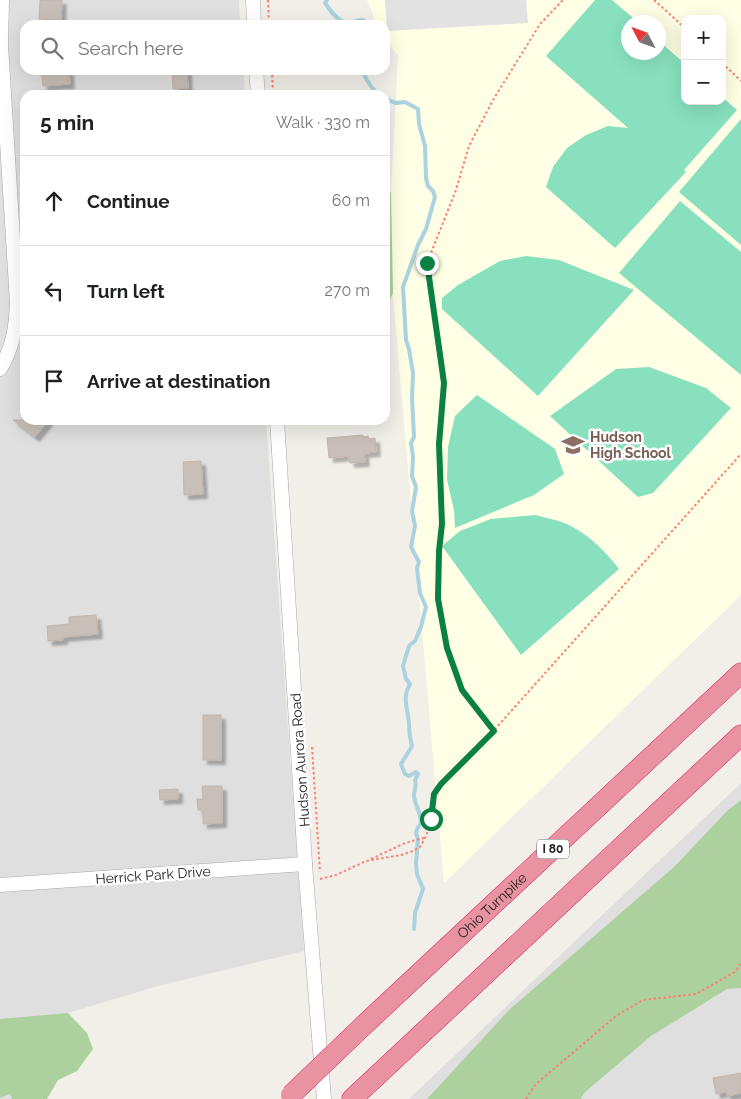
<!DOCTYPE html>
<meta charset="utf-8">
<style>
:root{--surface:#fff;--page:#f6f6f6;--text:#202124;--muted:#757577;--line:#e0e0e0}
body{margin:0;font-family:Raleway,sans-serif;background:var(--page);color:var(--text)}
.controls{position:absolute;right:15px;top:15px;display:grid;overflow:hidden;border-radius:10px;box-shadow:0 5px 20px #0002}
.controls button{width:45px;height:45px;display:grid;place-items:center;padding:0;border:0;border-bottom:1px solid var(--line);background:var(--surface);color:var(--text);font:25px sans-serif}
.compass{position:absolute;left:621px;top:15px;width:45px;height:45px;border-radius:50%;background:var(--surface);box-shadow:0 5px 20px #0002;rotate:311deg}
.stop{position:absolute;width:15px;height:15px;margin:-11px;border:4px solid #0b8043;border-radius:50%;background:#fff}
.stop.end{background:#0b8043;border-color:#fff;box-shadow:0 1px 5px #0008}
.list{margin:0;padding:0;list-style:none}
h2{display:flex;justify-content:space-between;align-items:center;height:65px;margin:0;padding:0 20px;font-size:21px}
h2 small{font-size:16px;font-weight:400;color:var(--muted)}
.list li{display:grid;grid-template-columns:32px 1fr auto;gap:15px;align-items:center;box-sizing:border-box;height:90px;padding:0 20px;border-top:1px solid var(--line)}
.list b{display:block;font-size:19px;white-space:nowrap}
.list em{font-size:16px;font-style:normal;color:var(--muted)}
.icon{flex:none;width:28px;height:28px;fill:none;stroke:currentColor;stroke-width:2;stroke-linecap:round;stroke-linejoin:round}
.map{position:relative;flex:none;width:741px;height:1099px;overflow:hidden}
.search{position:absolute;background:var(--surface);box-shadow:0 5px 20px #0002;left:20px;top:20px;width:370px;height:55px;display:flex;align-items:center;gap:12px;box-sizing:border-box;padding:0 18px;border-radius:15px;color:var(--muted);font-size:19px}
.panel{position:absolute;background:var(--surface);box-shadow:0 5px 20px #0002;left:20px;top:90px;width:370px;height:335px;border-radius:15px}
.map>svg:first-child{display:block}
.residential{fill:#e0dfdf}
.education{fill:#ffffe5;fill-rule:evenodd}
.forest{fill:#add19e}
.pitch{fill:#88e0be}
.parking{fill:#e2e2e2}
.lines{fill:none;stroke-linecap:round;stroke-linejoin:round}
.stream{stroke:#aad3df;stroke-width:4}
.building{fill:#c7bfb8;stroke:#c4b6ab;filter:url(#shadow)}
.minor-casing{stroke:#a9a9a9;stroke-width:15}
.highway-casing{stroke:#dc2a67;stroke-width:21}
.path{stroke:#fa8072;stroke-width:2;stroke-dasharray:2.5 2.5;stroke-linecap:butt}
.minor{stroke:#fff;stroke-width:14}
.highway{stroke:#e892a2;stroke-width:20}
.highway-bridge-casing{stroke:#dc2a67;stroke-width:21;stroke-linecap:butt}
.highway-bridge{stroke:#e892a2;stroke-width:20}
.route{stroke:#0b8043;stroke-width:6}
.labels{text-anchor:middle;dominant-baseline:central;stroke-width:5;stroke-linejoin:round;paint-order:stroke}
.shield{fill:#fff;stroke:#646464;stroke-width:1}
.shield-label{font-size:12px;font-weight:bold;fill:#222}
.education-label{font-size:14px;font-weight:bold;fill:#785e54;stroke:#fff;text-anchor:start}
.street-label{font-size:14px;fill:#222;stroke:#fff}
</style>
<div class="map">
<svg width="741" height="1099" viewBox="0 0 741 1099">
<defs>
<filter id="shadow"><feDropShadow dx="4.5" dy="4.5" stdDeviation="1" flood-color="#0004"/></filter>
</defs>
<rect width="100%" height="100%" fill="#f2efe9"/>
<g class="residential">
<polygon points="0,0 239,0 240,25 25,25 25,70 243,70 245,95 25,95 25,420 266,420 304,951 158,986 68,1013 25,1099 0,1099"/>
<polygon points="741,783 741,1099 409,1099"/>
</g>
<path class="education" d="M367,0H741V595L444,883L393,296L390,214L398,55L385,39V25H377ZM685,19H722V101H685ZM628,22H658V52H628Z"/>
<g class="forest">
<polygon points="391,192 393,293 385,311 385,194"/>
<polygon points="741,800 741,988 727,989 651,1036 584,1093 581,1099 427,1099 509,1010 675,866 728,810"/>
<polygon points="68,1013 87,1033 93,1049 77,1071 58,1080 47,1099 12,1099 10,1094 0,1098 0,1019"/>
</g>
<g class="pitch">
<polygon points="595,0 612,0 638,22 628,22 628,52 658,52 659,41 685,64 685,101 722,101 722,97 737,110 684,170 686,172 615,248 546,187 553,167 567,148 586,135 608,126 628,128 546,56"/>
<polygon points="741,119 741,245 679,192"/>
<polygon points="680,201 741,252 741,375 619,273"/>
<polygon points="526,256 559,260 634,290 538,396 442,309 442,298 458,285 500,261"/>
<polygon points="649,367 706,388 731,408 653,493 638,497 550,416 616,369"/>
<polygon points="477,395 555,449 564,474 534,495 455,528 454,510 447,480 448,447 455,416"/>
<path d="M535,515C543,517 553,519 562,522C585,531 605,550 619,569L521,655L442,546L460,531L491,519Z"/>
</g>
<polygon class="parking" points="385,0 526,0 528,23 387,31"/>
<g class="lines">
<g class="stream">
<path d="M327,0L325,3C330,10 338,22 347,23C352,24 356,19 363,20L367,25"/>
<path d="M363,70C364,78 373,90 379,95"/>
<path d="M385,99L396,103L405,102L418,109L419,124L425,146L426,178L428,186L433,191L435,197L426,229L418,245L403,287L406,340L409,349L413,373L412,398L414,437L411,443L413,457L412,476L416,487L412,511L415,526L411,547L419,562L417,568L420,593L426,607L421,627L415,641L409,646L403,666L406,679L410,684C401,699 409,711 409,725C409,733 410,739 412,746L401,764L405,774L409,776L416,772L418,774L415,780C417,786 414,790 414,796C415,806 421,812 421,823L417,829L416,833L418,839L416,863L417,874L423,889L415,913L414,929"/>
</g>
</g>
<g class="building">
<polygon points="40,0 62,0 61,20 39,19"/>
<polygon points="41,70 69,70 70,84 43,86"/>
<polygon points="172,70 187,70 188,88 173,89"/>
<polygon points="13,420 49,420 35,437"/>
<polygon points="363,435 363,437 368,436 369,439 375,438 376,452 364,453 365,462 350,463 349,456 329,458 327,438"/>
<polygon points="201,461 203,494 184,495 183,462"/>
<polygon points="96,615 98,634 63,637 63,640 48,641 47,626 69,624 69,617"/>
<rect x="203" y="715" width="18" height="45"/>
<polygon points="202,786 222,786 222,823 203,824 203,810 198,810 197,799 203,799"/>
<polygon points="178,789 178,799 160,800 159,790"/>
<polygon points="741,1073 741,1093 727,1096 726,1092 716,1094 713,1078"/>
</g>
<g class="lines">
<defs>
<g id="minor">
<polyline points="253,0 254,25"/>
<polyline points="256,70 258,95"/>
<path d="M0,369C13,348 16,327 17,303L1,45L2,0"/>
<polyline points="277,420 305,864 324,1099"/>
<polyline points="0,885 305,864"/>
</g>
<g id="highway">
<path id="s1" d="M364,1025L741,673"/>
<polyline points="352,1099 741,735"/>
</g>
</defs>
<use href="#minor" class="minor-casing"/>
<use href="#highway" class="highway-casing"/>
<g class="path">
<polyline points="268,0 269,25"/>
<polyline points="654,0 685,28"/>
<polyline points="722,63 741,81"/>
<polyline points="272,70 273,95"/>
<polyline points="494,731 462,690 447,648 438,599 439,551 442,524 439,444 444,383 427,263 456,190 469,146 493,100 540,24 563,0"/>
<polyline points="312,747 320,872"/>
<polyline points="371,859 405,843 427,837"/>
<polyline points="320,879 336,875 366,861 401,855 413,851 421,846 430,827 434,794 441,784 496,728 741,454"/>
<polyline points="526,1099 535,1085 616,1016 631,1007 643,1000 696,994 735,972 741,962"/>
</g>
<use href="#minor" class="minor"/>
<use href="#highway" class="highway"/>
<defs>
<polyline id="highway-bridge" points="291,1095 364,1025"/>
</defs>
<use href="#highway-bridge" class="highway-bridge-casing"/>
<use href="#highway-bridge" class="highway-bridge"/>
</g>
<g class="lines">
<polyline class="route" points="427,263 444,383 439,444 442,524 439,551 438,599 447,648 462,690 494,731 441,784 434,794 431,819"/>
</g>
<defs>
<symbol id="school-bare" viewBox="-9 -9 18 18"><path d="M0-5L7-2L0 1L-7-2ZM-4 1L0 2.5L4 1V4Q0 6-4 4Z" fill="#8d6e63" stroke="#fff" stroke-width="2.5" paint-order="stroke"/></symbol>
</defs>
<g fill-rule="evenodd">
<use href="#school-bare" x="557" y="429" width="32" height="32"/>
</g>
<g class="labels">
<rect class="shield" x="537" y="839.5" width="32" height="19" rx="4"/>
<g class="shield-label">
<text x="553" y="849">I 80</text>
</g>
<g class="education-label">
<text x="590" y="437">Hudson<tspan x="590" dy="16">High School</tspan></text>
</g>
<g class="street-label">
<text transform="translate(300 760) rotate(-94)">Hudson Aurora Road</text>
<text transform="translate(153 875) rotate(-4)">Herrick Park Drive</text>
<text stroke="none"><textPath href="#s1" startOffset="175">Ohio Turnpike</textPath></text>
</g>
</g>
</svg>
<div class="controls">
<button>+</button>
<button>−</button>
</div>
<svg class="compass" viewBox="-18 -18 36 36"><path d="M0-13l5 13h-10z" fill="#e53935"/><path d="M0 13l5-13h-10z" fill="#757577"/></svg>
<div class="stop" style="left:431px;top:819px"></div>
<div class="stop end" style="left:427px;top:263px"></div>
<div class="search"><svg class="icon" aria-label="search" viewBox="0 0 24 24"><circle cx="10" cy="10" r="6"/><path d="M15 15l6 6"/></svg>Search here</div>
<section class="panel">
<h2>5 min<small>Walk · 330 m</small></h2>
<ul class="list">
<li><svg class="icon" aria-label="ahead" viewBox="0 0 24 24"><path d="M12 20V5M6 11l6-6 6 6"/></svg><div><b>Continue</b></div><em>60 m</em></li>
<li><svg class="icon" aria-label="left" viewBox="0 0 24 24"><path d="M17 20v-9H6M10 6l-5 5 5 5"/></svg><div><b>Turn left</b></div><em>270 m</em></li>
<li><svg class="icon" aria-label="arrive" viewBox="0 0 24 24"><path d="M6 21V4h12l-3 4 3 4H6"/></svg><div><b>Arrive at destination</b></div></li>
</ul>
</section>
</div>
